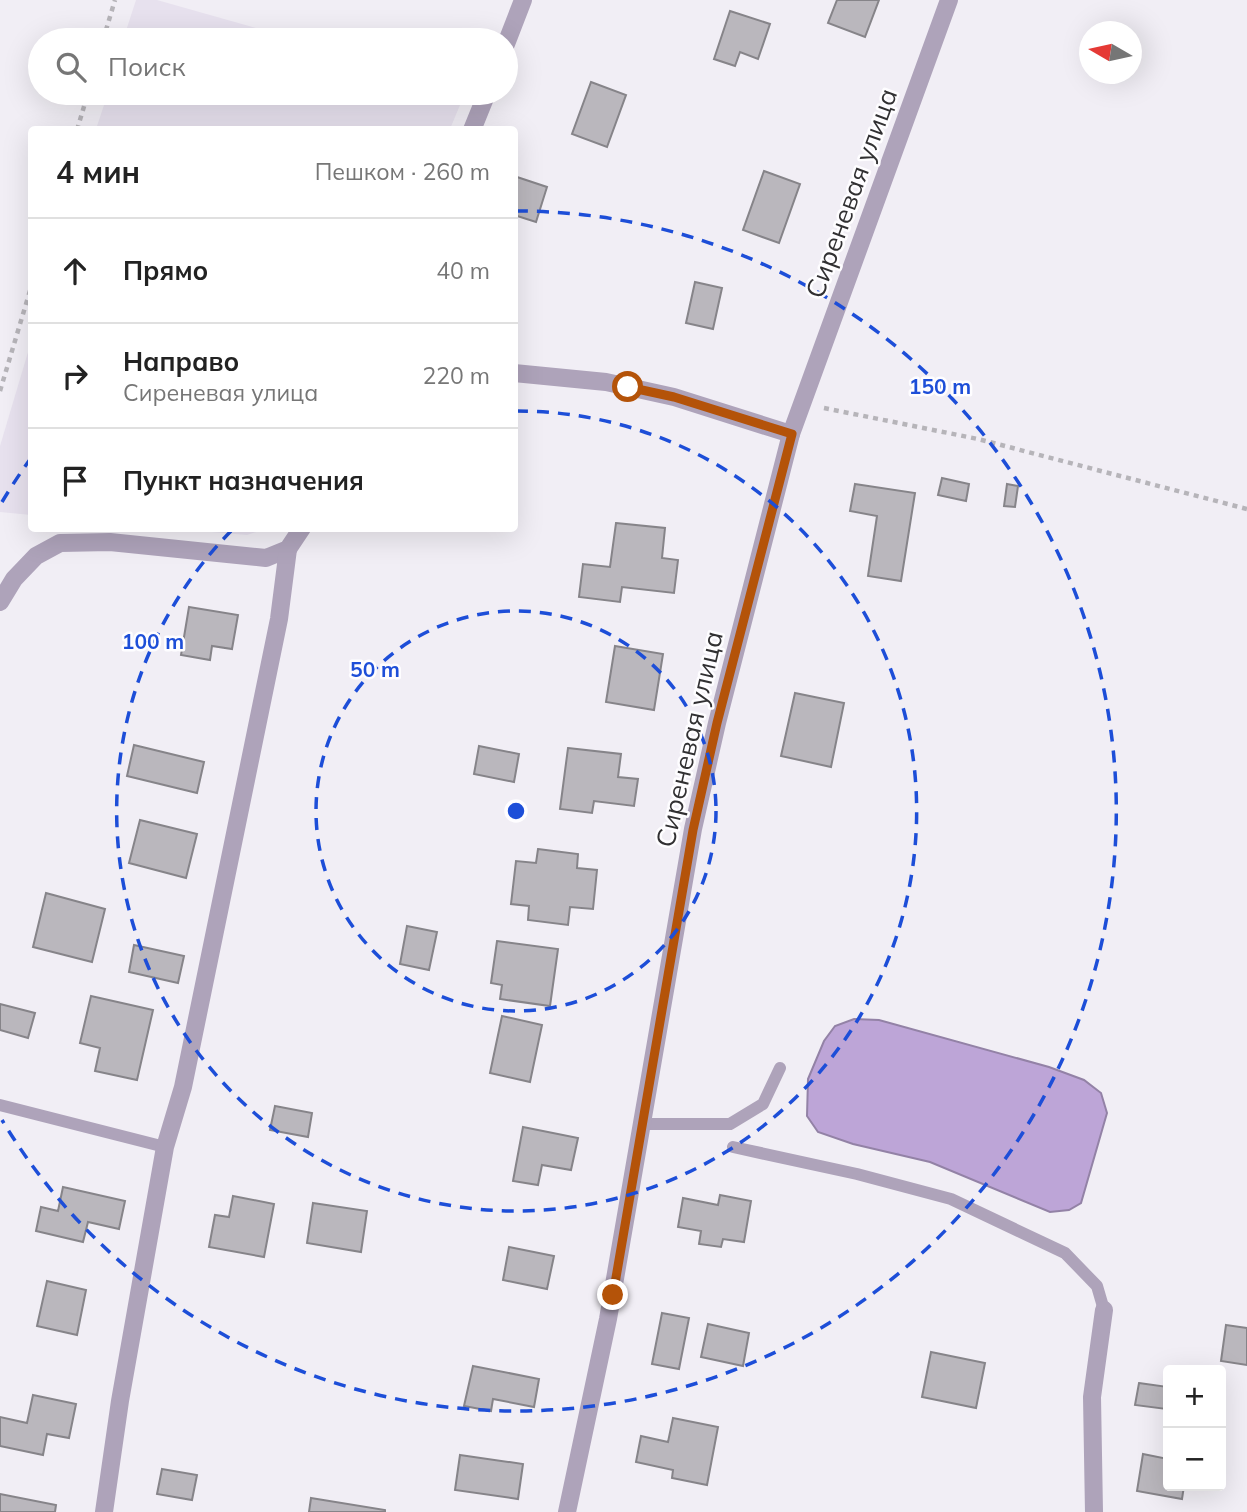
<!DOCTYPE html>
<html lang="ru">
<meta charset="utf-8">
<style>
:root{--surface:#fff;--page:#f6f6f6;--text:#222;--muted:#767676;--line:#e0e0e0}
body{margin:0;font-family:Mulish,sans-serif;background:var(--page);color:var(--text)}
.controls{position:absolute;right:21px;bottom:21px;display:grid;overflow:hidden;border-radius:7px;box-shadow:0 7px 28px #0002}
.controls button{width:63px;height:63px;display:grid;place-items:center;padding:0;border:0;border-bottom:2px solid var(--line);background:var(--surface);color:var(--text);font:35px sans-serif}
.compass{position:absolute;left:1079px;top:21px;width:63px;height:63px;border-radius:50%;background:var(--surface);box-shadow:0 7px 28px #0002;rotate:279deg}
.stop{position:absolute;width:21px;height:21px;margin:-16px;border:5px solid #b45309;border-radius:50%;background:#fff}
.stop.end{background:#b45309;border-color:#fff;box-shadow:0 2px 7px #0008}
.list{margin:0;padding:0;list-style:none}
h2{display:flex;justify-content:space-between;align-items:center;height:91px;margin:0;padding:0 28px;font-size:30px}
h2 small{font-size:23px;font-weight:400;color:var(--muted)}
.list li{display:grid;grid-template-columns:46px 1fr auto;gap:21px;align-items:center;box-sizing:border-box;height:105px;padding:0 28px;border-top:2px solid var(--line)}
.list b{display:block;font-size:26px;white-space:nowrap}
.list p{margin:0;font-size:23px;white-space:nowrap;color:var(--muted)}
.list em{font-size:23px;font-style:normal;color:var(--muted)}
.icon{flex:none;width:38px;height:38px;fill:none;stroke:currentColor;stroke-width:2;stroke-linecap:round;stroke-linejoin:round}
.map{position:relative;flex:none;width:1247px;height:1512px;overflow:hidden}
.search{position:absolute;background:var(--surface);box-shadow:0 7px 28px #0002;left:28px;top:28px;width:490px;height:77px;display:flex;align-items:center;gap:18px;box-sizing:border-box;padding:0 24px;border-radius:38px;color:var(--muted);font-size:26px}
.panel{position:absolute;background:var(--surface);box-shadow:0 7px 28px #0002;left:28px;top:126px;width:490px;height:406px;border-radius:7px}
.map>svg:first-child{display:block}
.built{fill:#e7e1ee}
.water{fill:#bda5d7;stroke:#9382a6;stroke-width:2}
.building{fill:#bab7bd;stroke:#868489;stroke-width:2}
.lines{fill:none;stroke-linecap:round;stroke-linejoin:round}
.path{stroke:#b6b4b9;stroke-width:4.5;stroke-dasharray:5 5;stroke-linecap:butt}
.service{stroke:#aea3ba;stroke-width:12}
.minor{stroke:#aea3ba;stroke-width:18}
.route{stroke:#b45309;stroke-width:9}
.ring{fill:none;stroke:#1d4ed8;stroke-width:3.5;stroke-dasharray:12 9}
.labels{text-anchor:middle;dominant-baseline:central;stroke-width:5;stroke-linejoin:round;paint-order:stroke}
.street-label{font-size:26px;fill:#313032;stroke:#fefdff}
.centre{fill:#1d4ed8;stroke:#fefdff;stroke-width:3.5}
.ring-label{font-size:21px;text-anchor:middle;font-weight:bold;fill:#1d4ed8;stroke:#fefdff;stroke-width:5;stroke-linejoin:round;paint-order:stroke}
</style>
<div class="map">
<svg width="1247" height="1512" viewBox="0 0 1247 1512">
<rect width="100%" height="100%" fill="#f1eef5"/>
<g class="built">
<polygon points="136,0 157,0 298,40 123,40"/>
<polygon points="108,93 465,93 450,129 96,129"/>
<polygon points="31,342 32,515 31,515 0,512 0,446"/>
<polygon points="176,529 265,528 265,529 247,535"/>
</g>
<polygon class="water" points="854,1019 879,1020 1049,1067 1084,1080 1101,1093 1107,1113 1081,1203 1069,1210 1050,1212 930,1162 853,1144 818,1132 807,1116 808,1079 824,1041 835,1026"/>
<g class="building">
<polygon points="837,0 879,0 865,37 828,23"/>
<polygon points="730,11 770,24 758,59 740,52 735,66 714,59"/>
<polygon points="591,82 626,95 607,147 572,134"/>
<polygon points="764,171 800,184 779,243 743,230"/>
<polygon points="514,176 547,187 536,222 514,215"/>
<polygon points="695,282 722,288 713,329 686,323"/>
<polygon points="942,478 969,484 966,501 938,495"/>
<polygon points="855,484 915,493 901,581 868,576 877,516 850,511"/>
<polygon points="1007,484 1018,486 1015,507 1004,506"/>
<polygon points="616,523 665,528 662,558 678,560 674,593 622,587 620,602 579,597 583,564 610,567"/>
<polygon points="189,607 238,615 232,649 212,646 210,660 181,655"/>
<polygon points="615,646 663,654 654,710 606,702"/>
<polygon points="795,693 844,703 831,767 781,756"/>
<polygon points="134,745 204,762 197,793 127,776"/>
<polygon points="479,746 519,754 514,782 474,774"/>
<polygon points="568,748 621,754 618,777 638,779 634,806 594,801 592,813 560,809"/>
<polygon points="140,820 197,834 186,878 129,863"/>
<polygon points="538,849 578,854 577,868 597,870 593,909 570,907 568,925 528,920 529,906 511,904 516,861 536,863"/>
<polygon points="46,893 105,909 92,962 33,947"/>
<polygon points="407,926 437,932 429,970 400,964"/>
<polygon points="497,941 558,949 550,1006 500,999 502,985 491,983"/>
<polygon points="134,945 184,956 178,983 129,972"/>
<polygon points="91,996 153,1010 137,1080 95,1071 100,1048 80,1043"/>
<polygon points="0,1004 35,1013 28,1038 0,1030"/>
<polygon points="502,1016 542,1025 530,1082 490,1073"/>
<polygon points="275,1106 312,1113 308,1137 270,1130"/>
<polygon points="523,1127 578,1138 571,1170 542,1165 538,1185 513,1181"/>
<polygon points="63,1187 125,1201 119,1229 88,1222 83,1242 36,1231 41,1207 58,1211"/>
<polygon points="720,1195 751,1201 744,1242 723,1239 721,1247 699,1244 701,1231 678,1227 683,1198 718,1205"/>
<polygon points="233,1196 274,1204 264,1257 209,1247 215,1215 229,1217"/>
<polygon points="313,1203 367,1211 361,1252 307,1243"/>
<polygon points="509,1247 554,1256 547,1289 503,1280"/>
<polygon points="47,1281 86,1290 77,1335 37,1326"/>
<polygon points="662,1313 689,1318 679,1369 652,1364"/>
<polygon points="708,1324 749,1333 743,1366 701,1357"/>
<polygon points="1226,1325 1247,1328 1247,1365 1221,1361"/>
<polygon points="931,1352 985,1363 976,1408 922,1397"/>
<polygon points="473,1366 539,1379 534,1407 493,1399 491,1411 464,1406"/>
<polygon points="1139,1383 1168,1387 1166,1409 1135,1405"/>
<polygon points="33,1395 76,1404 69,1438 47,1434 43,1455 0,1446 0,1417 27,1423"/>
<polygon points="673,1418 718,1427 707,1485 672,1478 673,1470 636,1462 641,1436 668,1442"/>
<polygon points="1143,1454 1168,1459 1168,1486 1184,1486 1182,1499 1137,1491"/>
<polygon points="460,1455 523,1464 518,1499 455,1490"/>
<polygon points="162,1469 197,1475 192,1500 157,1494"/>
<polygon points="0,1494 56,1505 55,1512 0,1512"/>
<polygon points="311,1498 385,1510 385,1512 309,1512"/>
</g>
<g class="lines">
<g class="path">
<polyline points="103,40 115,0"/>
<polyline points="77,130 88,93"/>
<polyline points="0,391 32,284"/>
<polyline points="824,408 978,439 1247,509"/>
</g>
<g class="service">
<polyline points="0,1105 165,1147"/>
<polyline points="642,1124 730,1124 763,1104 780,1068"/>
<polyline points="733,1147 857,1174 951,1199 1065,1253 1097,1286 1104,1310"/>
</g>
<g class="minor">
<polyline points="506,44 523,0"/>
<polyline points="472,130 487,93"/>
<polyline points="514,373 606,382 674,397 791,434"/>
<polyline points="0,602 14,579 36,556 60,543 110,542 266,558 288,549 302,528"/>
<polyline points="104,1512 120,1401 165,1147 183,1087 279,619 288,549"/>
<polyline points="567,1512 608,1319 693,829 717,723 791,434 949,0"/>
<polyline points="1094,1512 1092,1397 1104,1310"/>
</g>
</g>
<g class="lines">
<polyline class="route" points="613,1295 693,830 717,723 792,434 674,397 628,387"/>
</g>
<g class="ring">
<circle cx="516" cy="811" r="200"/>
<path d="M516 411A400 400 0 1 1 231 531"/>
<path d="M2 502A600 600 0 0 1 31 458M516 211A600 600 0 1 1 2 1120"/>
</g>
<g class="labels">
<g class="street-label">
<text transform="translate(851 193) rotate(-70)">Сиреневая улица</text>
<text transform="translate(689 739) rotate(-77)">Сиреневая улица</text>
</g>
</g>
<circle cx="516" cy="811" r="10" class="centre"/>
<g class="ring-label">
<text x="940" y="394">150 m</text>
<text x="153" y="649">100 m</text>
<text x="375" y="677">50 m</text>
</g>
</svg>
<div class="controls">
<button>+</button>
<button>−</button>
</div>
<svg class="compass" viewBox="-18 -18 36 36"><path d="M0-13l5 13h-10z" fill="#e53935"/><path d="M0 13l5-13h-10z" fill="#767676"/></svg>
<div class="stop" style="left:628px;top:387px"></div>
<div class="stop end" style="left:613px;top:1295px"></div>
<div class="search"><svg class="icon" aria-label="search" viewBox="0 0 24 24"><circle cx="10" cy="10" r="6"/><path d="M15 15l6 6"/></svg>Поиск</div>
<section class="panel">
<h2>4 мин<small>Пешком · 260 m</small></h2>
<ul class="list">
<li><svg class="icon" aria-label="ahead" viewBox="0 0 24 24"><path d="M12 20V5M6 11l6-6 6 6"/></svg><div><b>Прямо</b></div><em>40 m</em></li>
<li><svg class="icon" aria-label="right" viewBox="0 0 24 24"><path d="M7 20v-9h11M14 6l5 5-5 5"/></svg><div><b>Направо</b><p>Сиреневая улица</p></div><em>220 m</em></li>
<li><svg class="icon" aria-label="arrive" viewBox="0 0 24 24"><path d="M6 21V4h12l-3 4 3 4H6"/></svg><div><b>Пункт назначения</b></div></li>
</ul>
</section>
</div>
